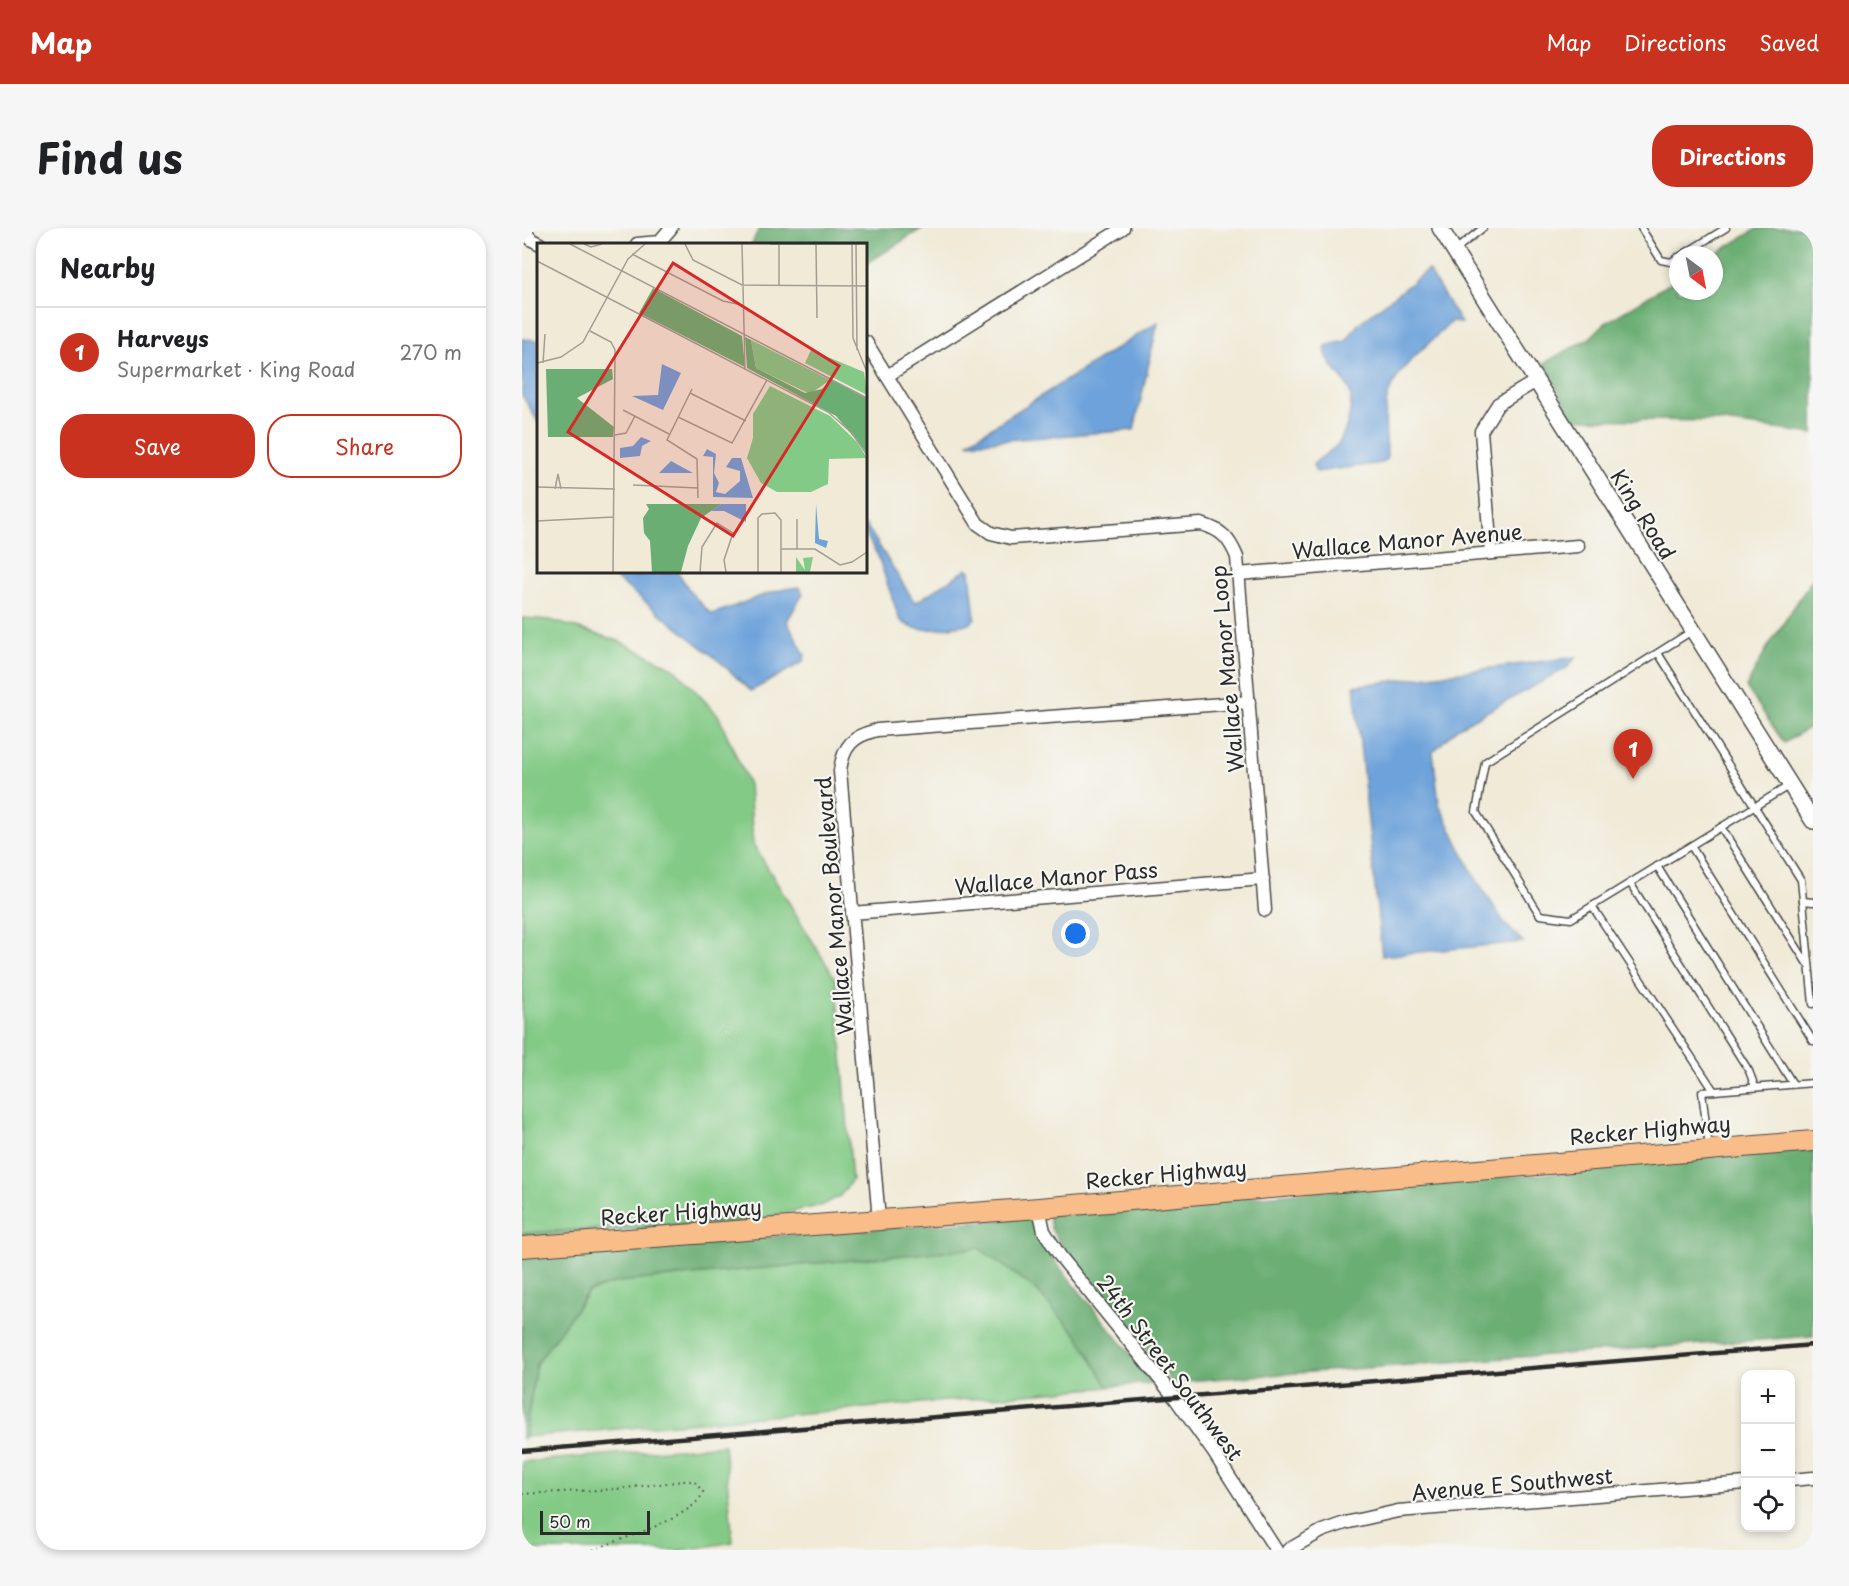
<!DOCTYPE html>
<meta charset="utf-8">
<style>
:root{--surface:#fff;--page:#f6f6f6;--text:#202124;--muted:#757577;--line:#e0e0e0;--accent:#c8321e}
body{margin:0;font-family:"Playpen Sans",sans-serif;background:var(--page);color:var(--text)}
.controls{position:absolute;right:18px;bottom:18px;display:grid;overflow:hidden;border-radius:12px;box-shadow:0 3px 9px #0003}
.controls button{width:54px;height:54px;display:grid;place-items:center;padding:0;border:0;border-bottom:2px solid var(--line);background:var(--surface);color:var(--text);font:30px sans-serif}
.compass{position:absolute;left:1147px;top:18px;width:54px;height:54px;border-radius:50%;background:var(--surface);box-shadow:0 3px 9px #0003;rotate:148deg}
.scale{position:absolute;left:18px;bottom:15px;width:110px;box-sizing:border-box;padding-left:6px;border:3px solid #2b2b2b;border-top:0;font-size:16px;line-height:21px;white-space:nowrap;color:#2b2b2b;-webkit-text-stroke:4px #f6f6f2;paint-order:stroke}
.you{position:absolute;left:554px;top:706px;width:21px;height:21px;margin:-15px;border:4px solid #fff;border-radius:50%;background:#1a73e8;box-shadow:0 0 0 9px #1a73e833}
.badge{display:grid;place-items:center;width:39px;height:39px;border-radius:50%;background:var(--accent);color:#fff;font-size:20px;font-weight:700}
.pin{position:absolute;translate:-50% -50px;filter:drop-shadow(0 2px 3px #0008)}
.pin::after{content:'';position:absolute;top:32px;width:21px;height:18px;background:inherit;clip-path:polygon(0 0,100% 0,50% 100%)}
.list{margin:0;padding:0;list-style:none}
h2{display:flex;justify-content:space-between;align-items:center;height:78px;margin:0;padding:0 24px;font-size:26px}
h2 small{font-size:20px;font-weight:400;color:var(--muted)}
.list li{display:grid;grid-template-columns:39px 1fr auto;gap:18px;align-items:center;box-sizing:border-box;height:90px;padding:0 24px;border-top:2px solid var(--line)}
.list b{display:block;font-size:22px;white-space:nowrap}
.list p{margin:0;font-size:20px;white-space:nowrap;color:var(--muted)}
.list em{font-size:20px;font-style:normal;color:var(--muted)}
.actions{display:flex;gap:12px;padding:18px 24px}
.actions a{flex:1;padding:14px 0;border:2px solid var(--accent);border-radius:24px;text-align:center;font-size:21px;color:var(--accent)}
.actions .main{background:var(--accent);color:#fff}
.icon{flex:none;width:33px;height:33px;fill:none;stroke:currentColor;stroke-width:2;stroke-linecap:round;stroke-linejoin:round}
.map{position:relative;flex:none;width:1291px;height:1322px;overflow:hidden;border-radius:24px}
header{display:flex;align-items:center;gap:36px;box-sizing:border-box;height:84px;padding:0 30px;background:var(--accent);color:#fff}
header strong{font-size:28px}
nav{display:flex;gap:33px;margin-inline-start:auto;font-size:21px}
.intro{display:flex;align-items:center;justify-content:space-between;box-sizing:border-box;height:144px;padding:0 36px}
h1{margin:0;font-size:42px}
.button{padding:15px 27px;border-radius:24px;background:var(--accent);color:#fff;font-size:21px;font-weight:700}
main{display:flex;gap:36px;padding:0 36px}
aside{flex:1;background:var(--surface);border-radius:24px;box-shadow:0 3px 9px #0003}
.map>svg:first-child{display:block}
.green{fill:#83ca86;stroke:#577a58;stroke-width:1.5}
.forest{fill:#6aae73;stroke:#4a6c4f;stroke-width:1.5}
.water{fill:#6da2da;stroke:#4c6682;stroke-width:1.5}
.lines{fill:none;stroke-linecap:round;stroke-linejoin:round}
.service-casing{stroke:#494845;stroke-width:9}
.minor-casing{stroke:#494845;stroke-width:15}
.tertiary-casing{stroke:#494845;stroke-width:18}
.primary-casing{stroke:#494845;stroke-width:22}
.path{stroke:#494845;stroke-width:2;stroke-dasharray:1.5 4.5;stroke-linecap:butt}
.service{stroke:#fff;stroke-width:6}
.minor{stroke:#fff;stroke-width:12}
.tertiary{stroke:#fff;stroke-width:15}
.primary{stroke:#f9bd89;stroke-width:20}
.rail{stroke:#2b2b2b;stroke-width:4.5}
.labels{text-anchor:middle;dominant-baseline:central;stroke-width:4.5;stroke-linejoin:round;paint-order:stroke}
.street-label{font-size:21px;fill:#2b2b2b;stroke:#f6f6f2}
.inset-road{fill:none;stroke:#a19e92;stroke-width:1.5}
.view{fill:#d62828;fill-opacity:0.15;stroke:#d62828;stroke-width:3}
.inset-edge{fill:none;stroke:#2b2b2b;stroke-width:3}
</style>
<header>
<strong>Map</strong>
<nav><a>Map</a><a>Directions</a><a>Saved</a></nav>
</header>
<div class="intro"><h1>Find us</h1><a class="button">Directions</a></div>
<main>
<aside>
<h2>Nearby<small></small></h2>
<ul class="list">
<li><span class="badge">1</span><div><b>Harveys</b><p>Supermarket · King Road</p></div><em>270 m</em></li>
</ul>
<div class="actions"><a class="main">Save</a><a>Share</a></div>
</aside>
<div class="map">
<svg width="1291" height="1322" viewBox="0 0 1291 1322">
<rect width="100%" height="100%" fill="#f6f6f2"/>
<filter id="ink" filterUnits="userSpaceOnUse"><feTurbulence type="fractalNoise" baseFrequency=".0167" numOctaves="2"/><feDisplacementMap in="SourceGraphic" scale="12" xChannelSelector="R" yChannelSelector="G"/><feConvolveMatrix kernelMatrix="1 2 1 2 8 2 1 2 1" color-interpolation-filters="sRGB"/></filter>
<filter id="wash" filterUnits="userSpaceOnUse"><feTurbulence type="fractalNoise" baseFrequency=".008" numOctaves="4" result="noise"/><feDisplacementMap in="SourceGraphic" scale="24" xChannelSelector="R" yChannelSelector="G"/><feGaussianBlur stdDeviation="1.35" result="paint"/><feColorMatrix in="noise" values="0 0 0 0 0 0 0 0 0 0 0 0 0 0 0 0 0 1.4 0 .05"/><feComposite in="paint" operator="in"/></filter>
<g filter="url(#wash)">
<rect width="100%" height="100%" fill="#f0ead7"/>
<g class="green">
<polygon points="0,390 28,392 97,413 152,440 196,487 227,557 231,616 314,752 330,952 318,968 301,977 230,992 0,1005"/>
<polygon points="457,1020 512,1060 557,1108 586,1159 3,1209 14,1136 66,1064 95,1054"/>
<polygon points="202,1217 211,1314 163,1322 0,1322 0,1234"/>
</g>
<g class="forest">
<polygon points="237,0 401,0 344,36 344,16 230,16"/>
<polygon points="1236,0 1291,0 1291,206 1195,193 1051,191 1022,135 1068,110 1082,96 1156,50 1156,63 1192,63 1192,27"/>
<polygon points="1291,350 1291,497 1262,515 1224,459 1244,422"/>
<polygon points="1291,921 1291,1108 650,1154 544,1024 529,1001 526,987 840,959 1095,941 1096,936"/>
<polygon points="511,989 515,1007 532,1032 632,1155 586,1159 556,1108 512,1060 457,1020 95,1054 66,1064 14,1136 3,1209 0,1211 0,1027"/>
<polygon points="276,990 0,1010 0,1005"/>
</g>
<g class="water">
<path d="M906,42L939,95L929,94C908,116 878,136 867,165C860,184 865,211 865,231L860,235L794,244L791,237C798,229 811,222 816,216C825,203 834,171 825,157C817,145 805,136 803,121L806,117L824,113L836,96Z"/>
<polygon points="636,94 612,202 445,215"/>
<polygon points="0,111 16,112 16,194 0,167"/>
<path d="M344,297L393,375L445,341L448,343L453,390L448,396C427,398 391,410 377,390L356,328L344,307Z"/>
<path d="M86,344H156L169,365L189,386C219,378 246,361 278,359L281,366L265,393L283,427L281,434L229,463L197,433Z"/>
<polygon points="1054,429 1045,440 935,500 911,524 917,576 951,646 983,696 1001,714 860,728 832,458"/>
</g>
</g>
<g filter="url(#ink)">
<g class="lines">
<defs>
<g id="service">
<polyline points="1119,0 1139,32 1149,34 1156,29"/>
<polyline points="933,22 961,0"/>
<polyline points="1160,27 1204,0"/>
<polyline points="1170,403 963,534 954,584 1018,687 1049,691 1268,557"/>
<polyline points="1136,425 1279,652 1291,776"/>
<polyline points="1199,599 1286,737"/>
<polyline points="1169,618 1291,813"/>
<polyline points="1135,638 1271,856"/>
<polyline points="1108,655 1227,843 1233,859"/>
<polyline points="1281,673 1291,674"/>
<polyline points="1070,678 1192,863"/>
<polyline points="1187,919 1180,864 1291,855"/>
</g>
<g id="minor">
<polyline points="0,1 10,12 18,16"/>
<polyline points="115,16 137,14 149,0"/>
<path d="M344,114L456,296L469,305L489,310L679,296C700,302 707,310 715,329L743,682"/>
<polyline points="365,148 601,0"/>
<polyline points="969,325 959,203 976,176 1014,153"/>
<polyline points="716,346 1056,318"/>
<polyline points="330,685 741,651"/>
<polyline points="517,980 522,1003 538,1028 653,1170 692,1225 754,1322"/>
<path d="M357,992L318,543C321,518 331,508 355,502L727,474"/>
<polyline points="1268,1252 1291,1250"/>
<polyline points="766,1322 800,1303 823,1295 876,1283 1224,1255"/>
</g>
<polyline id="tertiary" points="918,0 1291,593"/>
<polyline id="primary" points="0,1019 517,980 1291,913"/>
</defs>
<use href="#service" class="service-casing"/>
<use href="#minor" class="minor-casing"/>
<use href="#tertiary" class="tertiary-casing"/>
<use href="#primary" class="primary-casing"/>
<path class="path" d="M0,1266L95,1261L162,1253H172L181,1264C173,1290 97,1311 71,1322"/>
<use href="#service" class="service"/>
<use href="#minor" class="minor"/>
<use href="#tertiary" class="tertiary"/>
<use href="#primary" class="primary"/>
<polyline class="rail" points="0,1223 1291,1117"/>
</g>
</g>
<g class="labels">
<g class="street-label">
<text transform="translate(1122 286) rotate(58)">King Road</text>
<text transform="translate(885 312) rotate(-5)">Wallace Manor Avenue</text>
<text transform="translate(704 441) rotate(-95)">Wallace Manor Loop</text>
<text transform="translate(534 649) rotate(-5)">Wallace Manor Pass</text>
<text transform="translate(311 678) rotate(-95)">Wallace Manor Boulevard</text>
<text transform="translate(1128 901) rotate(-5)">Recker Highway</text>
<text transform="translate(644 945) rotate(-5)">Recker Highway</text>
<text transform="translate(159 983) rotate(-4)">Recker Highway</text>
<text transform="translate(649 1139) rotate(53)">24th Street Southwest</text>
<text transform="translate(990 1255) rotate(-5)">Avenue E Southwest</text>
</g>
</g>
<g transform="translate(15 15)">
<rect width="330" height="330" fill="#f0ead7"/>
<path d="M214,97L293,137L273,151L219,125ZM274,107L327,129L330,152L268,120ZM233,143L293,173L320,199L330,215L292,216L291,241L274,249H240L224,240L210,215L216,195V171ZM259,314L268,327L266,315L276,314L273,329H259Z" fill="#83ca86"/>
<path d="M116,45L205,93L208,124L102,70ZM208,94L214,97L219,125L268,150L285,146L295,137L330,155V210L299,173L210,125ZM9,126H75L76,136L40,155L77,184L76,194H11ZM109,261H184L164,275L151,303L144,329H115L113,298L107,290L106,275L112,266Z" fill="#6aae73"/>
<path d="M125,121L144,130L126,167L95,153L121,152ZM104,194L114,198L105,203L103,213L83,215V205L96,203ZM170,206L179,211L177,230L182,240L179,249L188,251L203,238V228L189,224L195,215H204L216,255L176,254V214L166,213ZM134,218L156,230H122ZM184,261H209V279L187,268H174ZM279,261L282,296L291,298L289,305L278,300Z" fill="#6da2da"/>
<path class="inset-road" d="M33,1L330,155M47,1L54,4L65,1M148,1L156,17L205,42L330,43M205,1L208,126M233,1H330M242,1V42M279,1L280,75M315,1L316,95L330,129M319,1L320,107M95,11L186,58L205,62M0,18L291,169L315,190L330,212M53,88L74,99L78,107L76,329M0,120L24,114L46,99L91,16L108,1M6,120L8,91M155,146L130,197L160,216L161,255M153,150L209,178M86,167L132,191M141,174L195,200L230,137M78,192L89,190L98,173M96,242L161,245M0,244L78,246M18,246L21,231L24,246M260,276V306M0,278L76,274M244,306H278L303,322L315,319L330,309M163,329L165,304L180,280L196,290L187,317L189,329M221,329V275L225,271L238,270L244,277V329"/>
<path class="view" d="M136,20L302,123L196,293L31,189Z"/>
<rect width="330" height="330" class="inset-edge"/>
</g>
</svg>
<div class="controls">
<button>+</button>
<button>−</button>
<button><svg class="icon" aria-label="locate" viewBox="0 0 24 24"><circle cx="12" cy="12" r="6"/><path d="M12 2v4M12 18v4M2 12h4M18 12h4"/></svg></button>
</div>
<svg class="compass" viewBox="-18 -18 36 36"><path d="M0-13l5 13h-10z" fill="#e53935"/><path d="M0 13l5-13h-10z" fill="#757577"/></svg>
<div class="scale">50 m</div>
<div class="you"></div>
<div class="pin badge" style="left:1111px;top:551px">1</div>
</div>
</main>
